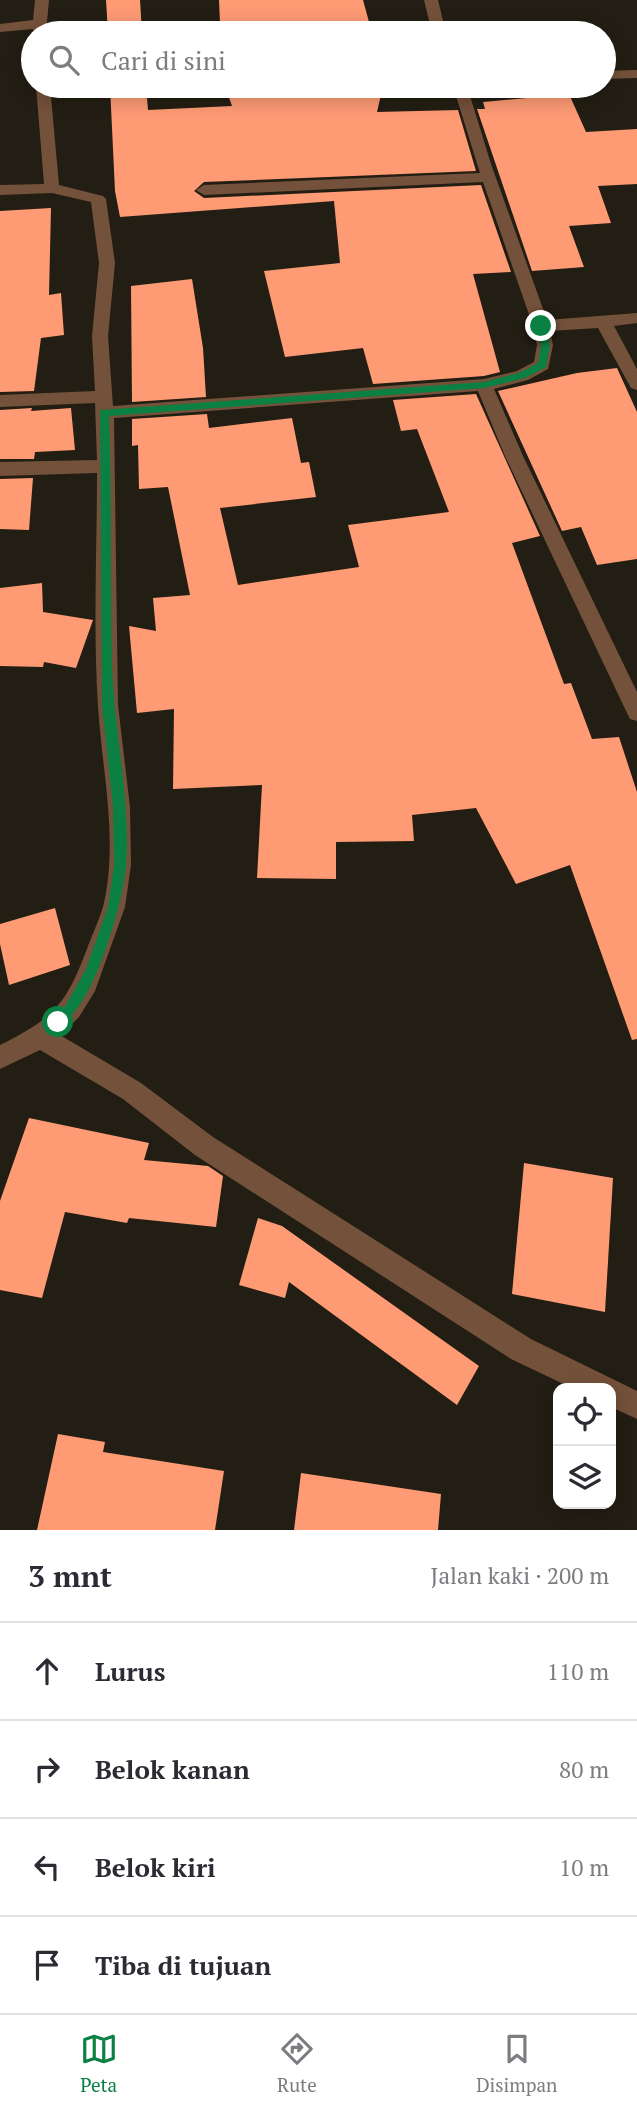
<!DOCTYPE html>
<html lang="id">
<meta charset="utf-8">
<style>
:root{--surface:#fff;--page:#f2f2f3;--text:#2b2b33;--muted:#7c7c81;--line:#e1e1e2;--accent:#0b8043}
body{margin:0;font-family:"PT Serif",serif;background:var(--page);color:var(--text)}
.controls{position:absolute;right:21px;bottom:21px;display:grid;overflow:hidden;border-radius:14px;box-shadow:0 4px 18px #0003}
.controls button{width:63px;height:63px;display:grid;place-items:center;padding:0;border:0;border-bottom:2px solid var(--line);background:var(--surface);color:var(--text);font:35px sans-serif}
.stop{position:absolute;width:21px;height:21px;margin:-16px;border:5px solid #0b8043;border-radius:50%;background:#fff}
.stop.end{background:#0b8043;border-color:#fff;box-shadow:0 2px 7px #0008}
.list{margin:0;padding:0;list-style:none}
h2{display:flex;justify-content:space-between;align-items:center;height:91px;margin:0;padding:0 28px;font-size:30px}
h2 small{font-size:23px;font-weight:400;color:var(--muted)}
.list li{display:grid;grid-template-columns:46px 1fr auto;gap:21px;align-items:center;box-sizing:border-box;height:98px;padding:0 28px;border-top:2px solid var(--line)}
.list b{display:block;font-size:26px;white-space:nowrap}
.list em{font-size:23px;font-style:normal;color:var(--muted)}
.icon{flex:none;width:38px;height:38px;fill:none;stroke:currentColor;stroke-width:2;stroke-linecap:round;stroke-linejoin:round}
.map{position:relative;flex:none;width:637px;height:1530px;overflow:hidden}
.search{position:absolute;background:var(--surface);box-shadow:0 4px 18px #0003;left:21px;right:21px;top:21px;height:77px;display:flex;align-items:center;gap:18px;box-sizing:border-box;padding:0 24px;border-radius:38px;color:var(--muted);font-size:26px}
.sheet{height:483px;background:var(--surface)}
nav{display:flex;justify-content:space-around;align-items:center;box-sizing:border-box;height:98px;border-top:2px solid var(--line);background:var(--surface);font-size:19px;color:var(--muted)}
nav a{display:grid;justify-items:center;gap:4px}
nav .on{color:var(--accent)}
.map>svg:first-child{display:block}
.building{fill:#fe9b75}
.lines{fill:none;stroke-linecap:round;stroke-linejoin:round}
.minor{fill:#74513a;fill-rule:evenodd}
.route{fill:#0b8043}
</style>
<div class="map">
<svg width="637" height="1530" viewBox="0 0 637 1530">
<rect width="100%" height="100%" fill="#231e13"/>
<g class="building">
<polygon points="106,0 140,0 142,33 108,33"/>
<polygon points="219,0 363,0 372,33 207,33 203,23 220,22"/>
<polygon points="110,86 146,86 148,110 232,106 225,86 383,86 377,112 458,110 476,171 204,182 194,191 204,198 481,185 511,272 473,274 500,372 484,376 373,384 363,348 285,357 264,271 340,263 334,201 120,217 115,191"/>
<polygon points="569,94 586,132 637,129 637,184 598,186 611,223 569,226 584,267 532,271 477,109 485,109 483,102"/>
<polygon points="51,208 49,295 61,293 64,335 41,338 34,391 0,392 0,211"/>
<polygon points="192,279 203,348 206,397 132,402 131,286"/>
<polygon points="617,368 637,412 637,559 597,565 581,527 562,531 498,391 577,373"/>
<polygon points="476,394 540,536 512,543 564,684 571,683 592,739 619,737 637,792 637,1039 632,1040 570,865 516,884 476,808 412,815 414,841 336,842 336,879 257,878 262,785 173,789 174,709 137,713 129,626 156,631 153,598 190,595 168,487 139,489 138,445 132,446 132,419 207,414 209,428 292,418 301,463 309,462 316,497 220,508 238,585 359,567 348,525 449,512 417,429 401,431 393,400"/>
<polygon points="32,408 31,411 71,408 75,450 35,452 34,459 0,459 0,410"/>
<polygon points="33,478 29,530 0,529 0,479"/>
<polygon points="42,583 43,612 93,620 76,668 44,662 43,667 0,666 0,588"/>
<polygon points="55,908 70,965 9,985 0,944 0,924"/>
<polygon points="29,1118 149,1143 144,1160 208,1166 223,1176 216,1227 129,1218 127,1223 65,1212 42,1298 0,1290 0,1201"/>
<polygon points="524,1163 613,1178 605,1312 512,1294"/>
<polygon points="258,1218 282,1226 479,1366 457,1405 289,1282 285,1298 239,1285"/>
<polygon points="58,1434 105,1442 103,1452 224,1471 215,1530 37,1530"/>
<polygon points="301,1473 441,1494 438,1530 294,1530"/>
</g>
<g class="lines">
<g class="minor">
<polygon points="35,0 49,0 46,33 33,34 33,29 0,32 0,24 33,20"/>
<polygon points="424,0 438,0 446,33 432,33"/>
<polygon points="637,70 637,78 604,79 604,71"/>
<path d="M36,86H50L59,185L103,196L106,199L115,263L108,336L113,406L484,379L517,371L534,362L537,345L533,326L483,182L204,195L196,190L204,185L480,173L453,86H467L491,164L547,320L637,313V323L614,326L637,369V390L631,388L598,328L550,331L553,345L548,369L528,380L494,389L523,456L637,692V721L630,719L627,713L505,456L478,391L114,418L118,705L130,807L131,865L125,907L95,991L79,1017L60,1035L141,1083L213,1137L531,1339L637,1391V1419L611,1407V1388H572L511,1359L195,1155L123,1099L40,1050L0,1069V1045C55,1018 67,1003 88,946C93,933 99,920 103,907C119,841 102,772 98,706C93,629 97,550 97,473L0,476V462L97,460L95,403L0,407V395L95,391L92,336L99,263L91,202L52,193L0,195V185L44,184Z"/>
</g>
</g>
<path class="route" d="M541,323L546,326L550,345L546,367L525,378L484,388L109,416C112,499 110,582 112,665C114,732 131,800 126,866C123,895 115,921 106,948C96,977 84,1005 62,1026H53V1018L66,1005L86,969L108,907L114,865L113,807L102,705L100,410L484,382L519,373L538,363L541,345L537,326Z"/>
</svg>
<div class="controls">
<button><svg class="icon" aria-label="locate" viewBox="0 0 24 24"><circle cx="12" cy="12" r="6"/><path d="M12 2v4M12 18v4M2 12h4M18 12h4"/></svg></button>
<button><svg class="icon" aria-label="layers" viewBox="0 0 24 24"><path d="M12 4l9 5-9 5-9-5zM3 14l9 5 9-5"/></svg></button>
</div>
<div class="stop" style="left:58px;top:1022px"></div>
<div class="stop end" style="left:541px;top:326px"></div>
<div class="search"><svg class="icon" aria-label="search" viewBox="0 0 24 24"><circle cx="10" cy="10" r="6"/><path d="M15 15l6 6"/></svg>Cari di sini</div>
</div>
<section class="sheet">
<h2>3 mnt<small>Jalan kaki · 200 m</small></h2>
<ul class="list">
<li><svg class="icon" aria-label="ahead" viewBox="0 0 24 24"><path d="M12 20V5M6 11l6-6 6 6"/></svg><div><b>Lurus</b></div><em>110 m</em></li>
<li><svg class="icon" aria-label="right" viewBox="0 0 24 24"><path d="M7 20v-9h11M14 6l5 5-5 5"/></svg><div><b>Belok kanan</b></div><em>80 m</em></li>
<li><svg class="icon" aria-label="left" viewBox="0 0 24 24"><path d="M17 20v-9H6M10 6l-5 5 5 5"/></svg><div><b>Belok kiri</b></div><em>10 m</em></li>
<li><svg class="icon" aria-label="arrive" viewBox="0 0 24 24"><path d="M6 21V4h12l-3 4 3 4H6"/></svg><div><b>Tiba di tujuan</b></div></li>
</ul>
</section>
<nav>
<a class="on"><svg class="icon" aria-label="map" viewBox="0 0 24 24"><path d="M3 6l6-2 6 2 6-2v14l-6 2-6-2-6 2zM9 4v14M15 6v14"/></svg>Peta</a>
<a><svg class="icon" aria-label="directions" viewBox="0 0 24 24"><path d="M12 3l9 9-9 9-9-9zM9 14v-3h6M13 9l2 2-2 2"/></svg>Rute</a>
<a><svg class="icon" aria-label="saved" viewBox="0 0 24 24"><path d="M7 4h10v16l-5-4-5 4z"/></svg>Disimpan</a>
</nav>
